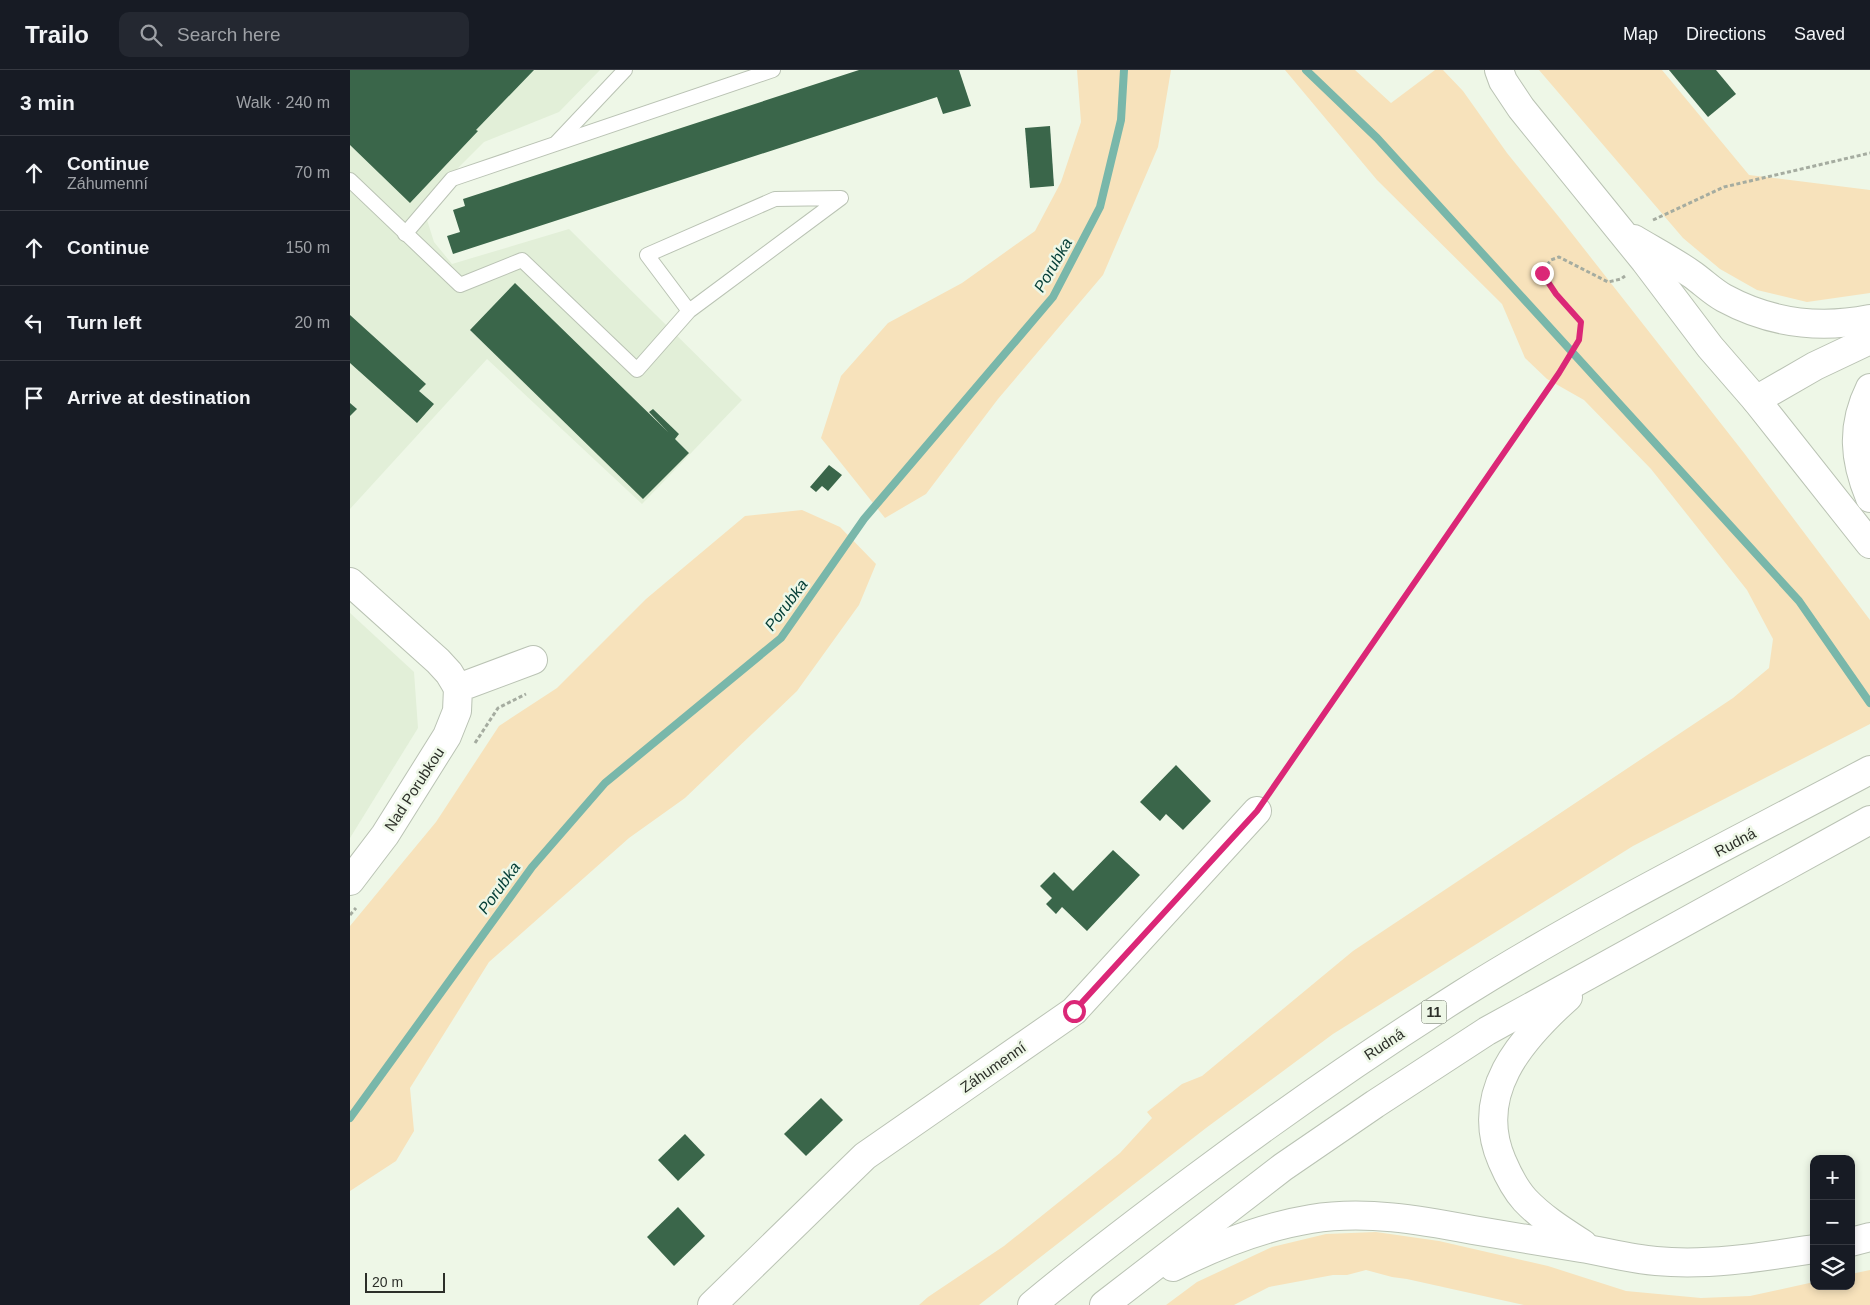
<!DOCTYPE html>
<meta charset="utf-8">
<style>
:root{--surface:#171b24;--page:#242831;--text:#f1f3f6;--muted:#9ea1a6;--line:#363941}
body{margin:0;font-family:Arial,sans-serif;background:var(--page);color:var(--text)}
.controls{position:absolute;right:15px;bottom:15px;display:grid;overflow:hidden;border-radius:10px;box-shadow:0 2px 8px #0003}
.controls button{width:45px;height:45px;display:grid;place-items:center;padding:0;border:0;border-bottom:1px solid var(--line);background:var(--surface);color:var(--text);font:25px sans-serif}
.scale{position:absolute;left:15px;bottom:12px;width:80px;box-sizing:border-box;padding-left:5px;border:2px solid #2c2f29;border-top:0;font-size:14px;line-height:18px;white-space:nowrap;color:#2c2f29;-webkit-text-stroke:4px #eef7e7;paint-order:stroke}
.stop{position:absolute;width:15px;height:15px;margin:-11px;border:4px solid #db2777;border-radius:50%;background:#fff}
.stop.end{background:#db2777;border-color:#fff;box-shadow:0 1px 5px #0008}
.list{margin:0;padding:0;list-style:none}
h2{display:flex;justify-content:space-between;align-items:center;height:65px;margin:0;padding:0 20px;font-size:21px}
h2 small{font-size:16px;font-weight:400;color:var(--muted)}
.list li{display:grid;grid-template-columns:32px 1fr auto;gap:15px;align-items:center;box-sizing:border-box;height:75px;padding:0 20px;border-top:1px solid var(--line)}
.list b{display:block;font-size:19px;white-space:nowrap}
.list p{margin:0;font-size:16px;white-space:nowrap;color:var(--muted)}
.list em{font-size:16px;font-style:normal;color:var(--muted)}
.icon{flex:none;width:28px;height:28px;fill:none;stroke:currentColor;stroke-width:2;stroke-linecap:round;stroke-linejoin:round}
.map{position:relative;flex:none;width:1520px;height:1235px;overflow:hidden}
header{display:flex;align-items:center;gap:30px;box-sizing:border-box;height:70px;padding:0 25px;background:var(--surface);border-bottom:1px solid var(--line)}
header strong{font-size:24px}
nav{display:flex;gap:28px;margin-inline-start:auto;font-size:18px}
.search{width:350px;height:45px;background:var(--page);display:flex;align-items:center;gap:12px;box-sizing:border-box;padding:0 18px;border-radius:10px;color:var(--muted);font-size:19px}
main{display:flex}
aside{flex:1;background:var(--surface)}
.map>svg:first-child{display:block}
.built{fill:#e2efd8}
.green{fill:#f7e2bb}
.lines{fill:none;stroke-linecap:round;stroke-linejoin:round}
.stream{stroke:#79b7aa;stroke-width:8}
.building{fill:#3a664a}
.service-casing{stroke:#bac3b4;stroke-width:16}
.minor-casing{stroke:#bac3b4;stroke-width:30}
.trunk-casing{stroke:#bac3b4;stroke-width:30}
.path{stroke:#a5aca0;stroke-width:3;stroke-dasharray:4 2.5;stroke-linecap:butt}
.service{stroke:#fff;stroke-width:14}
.minor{stroke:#fff;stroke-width:28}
.trunk{stroke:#fff;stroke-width:28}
.route{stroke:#db2777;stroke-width:6}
.labels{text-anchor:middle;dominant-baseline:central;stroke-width:5;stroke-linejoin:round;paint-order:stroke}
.shield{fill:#eef7e7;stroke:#666b62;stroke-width:1}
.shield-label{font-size:14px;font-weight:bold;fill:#2c2f29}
.street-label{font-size:15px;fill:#2c2f29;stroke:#eef7e7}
.water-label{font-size:16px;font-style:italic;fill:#033d35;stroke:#eef7e7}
</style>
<header>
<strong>Trailo</strong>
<div class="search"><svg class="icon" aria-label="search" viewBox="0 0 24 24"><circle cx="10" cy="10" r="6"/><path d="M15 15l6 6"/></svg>Search here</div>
<nav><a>Map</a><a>Directions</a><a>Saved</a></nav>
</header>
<main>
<aside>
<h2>3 min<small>Walk · 240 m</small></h2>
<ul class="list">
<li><svg class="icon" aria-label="ahead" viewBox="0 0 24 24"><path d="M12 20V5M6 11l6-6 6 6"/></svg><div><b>Continue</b><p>Záhumenní</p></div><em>70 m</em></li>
<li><svg class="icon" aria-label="ahead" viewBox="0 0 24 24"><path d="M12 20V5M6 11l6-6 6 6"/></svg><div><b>Continue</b></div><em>150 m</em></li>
<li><svg class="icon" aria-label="left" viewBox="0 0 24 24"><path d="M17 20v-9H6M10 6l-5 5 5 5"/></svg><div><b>Turn left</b></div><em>20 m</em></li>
<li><svg class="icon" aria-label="arrive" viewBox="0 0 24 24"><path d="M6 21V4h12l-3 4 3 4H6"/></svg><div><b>Arrive at destination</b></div></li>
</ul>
</aside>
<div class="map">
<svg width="1520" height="1235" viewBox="0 0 1520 1235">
<rect width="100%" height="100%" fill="#eef7e7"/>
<g class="built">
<polygon points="0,0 250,0 209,42 134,72 72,134 84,172 102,194 219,159 392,330 292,434 137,289 0,439"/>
<polygon points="0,543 64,602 68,658 0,768"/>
</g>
<g class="green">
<polygon points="727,0 821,0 808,77 753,205 648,329 576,424 535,448 471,368 491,306 538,253 612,213 685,161 711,112 731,52"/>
<polygon points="935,0 1005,0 1041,33 1085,0 1093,0 1113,21 1157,83 1213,152 1394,383 1520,550 1520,654 1283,776 983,964 856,1058 629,1235 569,1235 578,1227 654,1176 770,1083 802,1048 797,1042 832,1014 852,1006 1003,881 1383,628 1419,598 1423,569 1397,520 1301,399 1234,330 1197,309 1175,288 1152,234 1027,110"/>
<polygon points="1189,0 1312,0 1399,105 1520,120 1520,223 1457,232 1407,220 1370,199 1333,168"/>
<polygon points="452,440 490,457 526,494 509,535 447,621 335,728 279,768 139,892 60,1018 64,1061 46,1091 0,1121 0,856 86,752 149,656 207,618 296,529 395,446"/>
<polygon points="1026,1162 1089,1171 1198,1196 1276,1221 1351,1228 1400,1226 1464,1212 1464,1216 1501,1216 1501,1204 1520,1200 1520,1235 1174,1235 1057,1209 1042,1207 1016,1200 997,1205 983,1205 919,1217 884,1235 816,1235 847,1212 922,1177 976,1164"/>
</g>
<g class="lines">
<g class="stream">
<polyline points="956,0 1027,68 1449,531 1520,633"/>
<polyline points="0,1048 182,797 255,713 431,568 514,449 703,227 750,137 771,50 774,0"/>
</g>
</g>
<g class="building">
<polygon points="0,0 184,0 126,60 128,61 60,133 0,75"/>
<polygon points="509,0 609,0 621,36 593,44 587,27 103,184 97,166 110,162 103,140 115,136 113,129"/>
<polygon points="1319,0 1366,0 1386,24 1358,47"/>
<polygon points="700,56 704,116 680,118 675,58"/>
<polygon points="165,213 318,362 299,342 303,339 329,364 325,369 339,383 293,429 120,260"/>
<polygon points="0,245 76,314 69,321 84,334 67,353 0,293"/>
<polygon points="0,333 7,339 0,346"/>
<polygon points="479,395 492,405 478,421 472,416 466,422 460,417"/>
<polygon points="826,695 861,731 833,760 816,744 810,751 790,732"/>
<polygon points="763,780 790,805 737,861 712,837 706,844 696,834 702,828 690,816 704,802 723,821"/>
<polygon points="471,1028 493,1050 456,1086 434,1064"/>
<polygon points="335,1064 355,1085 328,1111 308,1090"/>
<polygon points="328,1137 355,1166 324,1196 297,1167"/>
</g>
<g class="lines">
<defs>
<g id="service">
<polyline points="207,72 275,0"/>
<polyline points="0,110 110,215 172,190 287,300 339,241 491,128 425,129 297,185 339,241"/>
<polyline points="55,164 102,109 423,0"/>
</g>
<g id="minor">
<polyline points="0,512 88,591 99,603 108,618"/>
<polyline points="0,811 35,765 97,666 107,641 108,618 183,590"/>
<polyline points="362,1235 515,1086 724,941 907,741"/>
</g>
<g id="trunk">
<polyline points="1149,0 1153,11 1171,38 1295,191 1360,277 1406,330 1520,474"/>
<path d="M1284,169C1304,181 1325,192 1343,205C1354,213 1363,222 1374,228C1420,253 1470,259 1520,249"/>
<path d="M1520,318C1501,356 1504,390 1520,428"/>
<polyline points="1406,330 1465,296 1520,270"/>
<path d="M1218,927C1170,970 1123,1024 1152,1091C1158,1105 1165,1119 1175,1130C1192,1148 1213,1161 1233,1174"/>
<polyline points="1501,1172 1520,1167"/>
<path d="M823,1197C867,1175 912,1157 961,1149C1015,1140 1070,1150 1123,1160C1159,1166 1195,1172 1231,1178C1256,1182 1280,1189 1306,1191C1358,1196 1412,1187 1464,1179"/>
<path d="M682,1235C735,1191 789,1150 844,1109C931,1044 1020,982 1112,924C1243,842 1383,773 1520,700"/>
<polyline points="754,1235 933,1097 1025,1034 1137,961 1520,750"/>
</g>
</defs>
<use href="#service" class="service-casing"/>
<use href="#minor" class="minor-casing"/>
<use href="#trunk" class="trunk-casing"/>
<g class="path">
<polyline points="1303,150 1374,117 1520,83"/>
<polyline points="125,673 148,638 176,624"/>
<polyline points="921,720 1209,303 1229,270 1231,252 1206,224 1191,203 1201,190 1209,187 1258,212 1271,209 1275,206"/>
<polyline points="0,845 6,838"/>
</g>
<use href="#service" class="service"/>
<use href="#minor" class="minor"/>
<use href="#trunk" class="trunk"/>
</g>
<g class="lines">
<polyline class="route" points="724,941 907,741 1209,303 1229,270 1231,252 1206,224 1192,203"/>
</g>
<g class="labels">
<rect class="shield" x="1071.5" y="930.5" width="25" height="23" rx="4"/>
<g class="shield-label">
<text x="1084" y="942">11</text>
</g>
<g class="street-label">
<text transform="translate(64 719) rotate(-57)">Nad Porubkou</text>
<text transform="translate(1385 772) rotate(-28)">Rudná</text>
<text transform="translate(1034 974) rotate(-33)">Rudná</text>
<text transform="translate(643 997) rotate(-35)">Záhumenní</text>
</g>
<g class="water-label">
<text transform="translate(703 195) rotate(-60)">Porubka</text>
<text transform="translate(436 535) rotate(-53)">Porubka</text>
<text transform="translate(149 818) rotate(-54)">Porubka</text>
</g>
</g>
</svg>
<div class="controls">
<button>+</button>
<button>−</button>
<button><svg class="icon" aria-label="layers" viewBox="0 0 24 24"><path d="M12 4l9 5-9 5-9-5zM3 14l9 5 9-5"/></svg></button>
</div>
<div class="scale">20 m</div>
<div class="stop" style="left:724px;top:941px"></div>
<div class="stop end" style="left:1192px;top:203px"></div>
</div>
</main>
